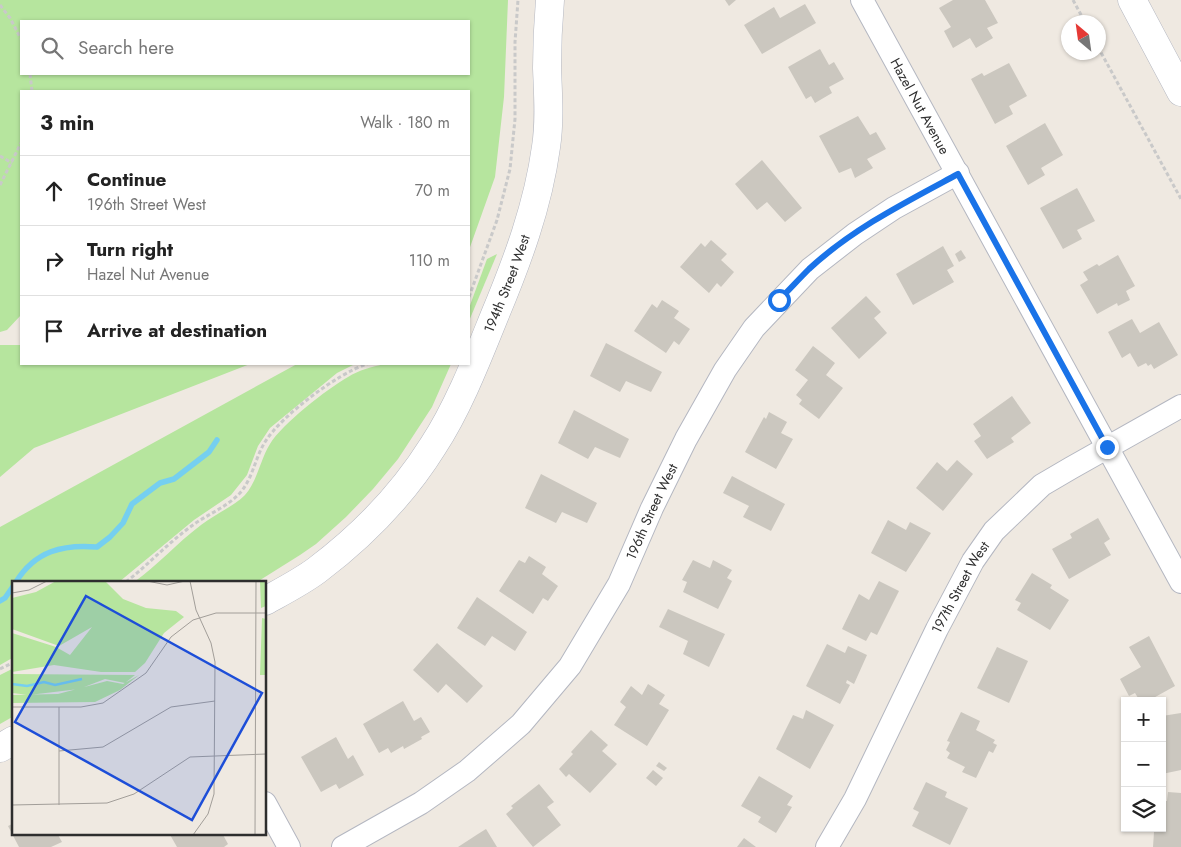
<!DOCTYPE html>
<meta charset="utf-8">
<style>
:root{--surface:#fff;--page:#f2f2f2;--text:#222;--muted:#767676;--line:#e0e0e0}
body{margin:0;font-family:Jost,sans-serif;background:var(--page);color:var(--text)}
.controls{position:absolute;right:15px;bottom:15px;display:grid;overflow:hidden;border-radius:0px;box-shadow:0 1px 4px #0004}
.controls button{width:45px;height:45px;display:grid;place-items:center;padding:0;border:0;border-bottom:1px solid var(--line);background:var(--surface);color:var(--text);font:25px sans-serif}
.compass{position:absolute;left:1061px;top:15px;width:45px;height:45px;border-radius:50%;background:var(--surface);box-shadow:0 1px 4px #0004;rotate:331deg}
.stop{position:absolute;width:15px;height:15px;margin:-11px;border:4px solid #1a73e8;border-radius:50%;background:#fff}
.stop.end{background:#1a73e8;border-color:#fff;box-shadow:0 1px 5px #0008}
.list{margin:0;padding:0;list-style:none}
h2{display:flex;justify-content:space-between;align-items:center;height:65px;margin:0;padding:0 20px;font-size:21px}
h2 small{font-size:16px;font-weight:400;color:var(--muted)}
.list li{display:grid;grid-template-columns:32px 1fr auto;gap:15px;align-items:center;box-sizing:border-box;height:70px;padding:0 20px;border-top:1px solid var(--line)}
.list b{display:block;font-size:19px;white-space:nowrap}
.list p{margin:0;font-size:16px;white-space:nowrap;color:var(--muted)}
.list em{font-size:16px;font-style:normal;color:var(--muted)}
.icon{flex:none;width:28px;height:28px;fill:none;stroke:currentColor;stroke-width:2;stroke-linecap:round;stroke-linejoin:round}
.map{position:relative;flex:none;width:1181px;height:847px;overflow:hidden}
.search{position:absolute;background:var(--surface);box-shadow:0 1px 4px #0004;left:20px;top:20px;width:450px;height:55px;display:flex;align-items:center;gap:12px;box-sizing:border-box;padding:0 18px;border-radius:0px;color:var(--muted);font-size:19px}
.panel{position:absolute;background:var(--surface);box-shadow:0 1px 4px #0004;left:20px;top:90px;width:450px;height:275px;border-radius:0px}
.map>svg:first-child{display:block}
.green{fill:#b6e59e;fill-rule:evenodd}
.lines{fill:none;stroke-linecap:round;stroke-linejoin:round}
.stream{stroke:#75cff0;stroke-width:5.5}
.building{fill:#cbc7bf}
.street-casing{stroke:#b4b7c1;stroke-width:24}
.secondary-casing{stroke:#b4b7c1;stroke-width:29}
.path{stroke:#c9c9c9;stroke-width:3;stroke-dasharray:4 2.5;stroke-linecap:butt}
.street{stroke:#fff;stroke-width:22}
.secondary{stroke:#fff;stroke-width:28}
.route{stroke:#1a73e8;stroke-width:6}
.labels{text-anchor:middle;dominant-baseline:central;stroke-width:5;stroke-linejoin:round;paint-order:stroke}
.street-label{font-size:14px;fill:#2e2e2e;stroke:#fff}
.inset-river{fill:none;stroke:#75cff0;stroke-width:2.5}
.inset-road{fill:none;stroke:#a29e99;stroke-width:1}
.view{fill:#1d4ed8;fill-opacity:0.15;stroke:#1d4ed8;stroke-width:2.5}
.inset-edge{fill:none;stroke:#2e2e2e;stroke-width:2.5}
</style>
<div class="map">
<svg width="1181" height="847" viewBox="0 0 1181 847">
<rect width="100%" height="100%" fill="#efe9e1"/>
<g class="green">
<path d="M0,0H508L504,97L495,177L469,250V91H21V315L7,330L0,332ZM469,21V74H21V21Z"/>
<polygon points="497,254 469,321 469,308 487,259"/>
<polygon points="0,345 21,345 21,364 250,364 34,448 0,477"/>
<polygon points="297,364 355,364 337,373 270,428 258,446 247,475 231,495 194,520 119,582 14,582 14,657 0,665 0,527"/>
<path d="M384,364H451L432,407L398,459L373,489L346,517L316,544L300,555L257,582H134C158,565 177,543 201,525C215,514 233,507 245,495C258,480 260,460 270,444C282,424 327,389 348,377C359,370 372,367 384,364Z"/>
<polygon points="14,668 14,716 0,724 0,675"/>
</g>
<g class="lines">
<g class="stream">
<path d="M16,582C35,551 63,544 97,547L110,537L123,523L132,504L160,483L174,479L209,452L217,440"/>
<polyline points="0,601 5,598 14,585"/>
</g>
</g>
<g class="building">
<polygon points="725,0 736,0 729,6"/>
<polygon points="953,0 985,0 998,23 987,28 993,38 976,48 970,38 953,48 944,31 951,27 939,8"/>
<polygon points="805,4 816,23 762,54 744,25 774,7 780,18"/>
<polygon points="820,49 829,65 834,62 844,79 829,87 832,93 815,103 811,96 806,99 788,67"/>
<polygon points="1009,63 1027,96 1009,106 1013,114 995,124 971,79 982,73 984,76"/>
<polygon points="858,116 870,135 876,132 886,149 867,159 873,168 855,178 851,168 839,173 819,136"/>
<polygon points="1045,123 1063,155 1041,168 1045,175 1028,185 1006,146"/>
<polygon points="762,160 802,208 785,222 767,202 757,210 735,184"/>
<polygon points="1077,188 1095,221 1077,230 1082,239 1063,249 1040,208"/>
<polygon points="711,240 727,254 721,260 734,272 721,287 717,283 709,293 680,267 701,243 705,247"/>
<polygon points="943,246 954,266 947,270 954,282 913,305 896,274"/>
<polygon points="961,250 966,258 959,262 955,254"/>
<polygon points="1118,255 1135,286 1126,291 1130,300 1118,306 1117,303 1097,314 1080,285 1088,280 1083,272 1097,264 1099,266"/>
<polygon points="866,296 881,312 874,318 887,333 859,359 831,328"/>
<polygon points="662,300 679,311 674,318 690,329 679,345 674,341 666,353 634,331 652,304 657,308"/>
<polygon points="1132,319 1140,333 1159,322 1178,355 1154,369 1151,364 1148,366 1146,363 1138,367 1130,353 1122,358 1108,332"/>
<polygon points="606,343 662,372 651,392 626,381 620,392 590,376"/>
<polygon points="813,346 835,363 826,375 843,388 819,419 799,404 802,400 796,395 808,380 795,370"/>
<polygon points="1012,396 1031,423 1011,438 1014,442 987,459 974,441 981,436 973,424"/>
<polygon points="574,410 629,439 620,458 595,447 588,459 558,443"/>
<polygon points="769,412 787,422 781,433 793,439 776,469 745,452 764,417 766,419"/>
<polygon points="957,460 973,474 943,511 916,488 937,462 947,471"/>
<polygon points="541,474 597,503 587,523 562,512 556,523 525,508"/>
<polygon points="732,476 785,504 771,531 743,517 749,506 723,493"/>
<polygon points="1098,518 1110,539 1104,543 1111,555 1069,579 1052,549 1072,538 1070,534"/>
<polygon points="888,520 906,530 910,522 931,533 906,572 871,553"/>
<polygon points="529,556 546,567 542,574 558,586 548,601 543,598 533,614 499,591 519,560 525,563"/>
<polygon points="693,560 710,568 713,560 732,570 727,578 732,581 718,609 683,592 687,582 682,580"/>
<polygon points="1032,573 1052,585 1050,588 1069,600 1050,630 1017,610 1021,603 1015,600"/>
<polygon points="879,581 899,591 877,635 871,632 866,641 842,629 859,594 869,600"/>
<polygon points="477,597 527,632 515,651 492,636 485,646 457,628"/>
<polygon points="668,609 725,634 709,667 683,654 688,641 659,627"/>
<polygon points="1149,636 1175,686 1148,701 1140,701 1135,693 1129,696 1120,679 1141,667 1129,647"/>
<polygon points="437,643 483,686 467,703 446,684 438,693 413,670"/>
<polygon points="827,644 845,653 848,646 867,655 854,684 847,680 846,683 850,685 840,704 806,686"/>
<polygon points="997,647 1028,661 1009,703 977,688"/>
<polygon points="648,684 665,695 659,704 669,710 647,746 614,725 626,707 620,702 631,686 642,695"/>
<polygon points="403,701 414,721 421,717 430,732 421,737 422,739 404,749 403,746 391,753 388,748 379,753 363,724"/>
<polygon points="806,710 834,725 810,769 776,749 793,715 803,719"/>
<polygon points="961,712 980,721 976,730 995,740 993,743 997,745 993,753 989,751 976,778 962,772 965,767 947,758 950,753 946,750 950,742 947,741"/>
<polygon points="1181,713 1181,770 1162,774 1162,716"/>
<polygon points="591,730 608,745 602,751 617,764 590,793 569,774 566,777 559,769 573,754 571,752"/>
<polygon points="336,737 348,759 353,755 364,775 339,789 336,784 321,792 301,757"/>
<polygon points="659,762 667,768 664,771 656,766"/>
<polygon points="653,770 663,778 656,786 646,778"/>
<polygon points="759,776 793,796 787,805 792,807 776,833 758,822 761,817 741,806"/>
<polygon points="926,782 947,792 945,797 968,808 950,845 912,826 919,812 913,809"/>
<polygon points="539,784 554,802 547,807 561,825 533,847 506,814 513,808 511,806"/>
<polygon points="1168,792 1181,793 1181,847 1153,847 1154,832 1143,831 1143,828 1162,828 1162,801 1167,801"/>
<polygon points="14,823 14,833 57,833 62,842 51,847 19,847 8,826"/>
<polygon points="486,829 497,847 458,847 478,834"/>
<polygon points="169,833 222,833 228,844 224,847 177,847"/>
<polygon points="744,838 756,847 737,847"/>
</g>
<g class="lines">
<defs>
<g id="street">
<path id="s1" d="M862,0L1181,582"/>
<polyline points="265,803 289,847"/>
<path id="s2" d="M343,847L421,803L467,771L521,724L570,666L619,584L652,508L686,439L725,370L754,328L810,269L855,234L894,208L958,173"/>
<path id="s3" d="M827,847L855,799L937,629L973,561L994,531L1042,485L1071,468L1181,406"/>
</g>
<g id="secondary">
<polyline points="1132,0 1181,92"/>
<path id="s4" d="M265,601C283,591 301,582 317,570C362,536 403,494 433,446C458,408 477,359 494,317C517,262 538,206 546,147C550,121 548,94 547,68C547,45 548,23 550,0"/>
<polyline points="0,748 14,740"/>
</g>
</defs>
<use href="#street" class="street-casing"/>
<use href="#secondary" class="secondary-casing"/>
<g class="path">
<polyline points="1073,0 1085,22"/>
<polyline points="0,5 10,18 21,39"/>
<polyline points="1098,47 1181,199"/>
<polyline points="30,74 32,91"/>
<polyline points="0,156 12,163"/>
<polyline points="0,185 21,143"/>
<polyline points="469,297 497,220 510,169 515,119 515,42 518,0"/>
<path d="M126,582C149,564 169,542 193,525C208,514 227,507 240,493C253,478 255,458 265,442C281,416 338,373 367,364"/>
<polyline points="0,669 14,662"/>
</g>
<use href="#street" class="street"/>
<use href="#secondary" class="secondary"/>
</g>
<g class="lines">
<path class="route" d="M779,300C789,290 799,279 809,269C852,229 906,202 958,174L1107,447"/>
</g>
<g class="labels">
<g class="street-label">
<text stroke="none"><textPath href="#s1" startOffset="121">Hazel Nut Avenue</textPath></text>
<text stroke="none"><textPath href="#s4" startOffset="410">194th Street West</textPath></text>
<text stroke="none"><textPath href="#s2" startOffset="468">196th Street West</textPath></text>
<text stroke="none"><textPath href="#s3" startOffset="292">197th Street West</textPath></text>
</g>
</g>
<g transform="translate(12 581)">
<rect width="254" height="254" fill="#efe9e1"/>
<path d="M44,0H93L111,18L134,27L164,30L172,36L152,52L133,82L123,91H89L42,84L0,91V52L44,66L58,74L80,46L47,65L0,48V17L24,11ZM248,0H254V25L249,27ZM250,37L254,38V94H248ZM0,93L123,94L113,102L93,98L67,108L17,114L0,112ZM127,94L108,109L83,121L0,122V114L46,113L95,100L111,103Z" fill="#b6e59e"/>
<path class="inset-river" d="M0,103L15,105L32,101L43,104L70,98"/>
<path class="inset-road" d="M135,0L155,4L173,0M178,0L184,29L199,62L203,81L202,213L196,233L181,254M0,12L17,9L35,0M0,126H69L91,122L134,92L159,56L181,39L204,32H254M47,170L91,166L159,126L203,120M0,224L95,222L122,213L178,176L254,173M47,224V126M243,254L244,0"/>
<path class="view" d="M74,15L250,112L180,239L3,141Z"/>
<rect width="254" height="254" class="inset-edge"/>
</g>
</svg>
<div class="controls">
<button>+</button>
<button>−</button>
<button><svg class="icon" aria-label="layers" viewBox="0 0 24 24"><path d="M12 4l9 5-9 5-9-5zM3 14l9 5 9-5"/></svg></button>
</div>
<svg class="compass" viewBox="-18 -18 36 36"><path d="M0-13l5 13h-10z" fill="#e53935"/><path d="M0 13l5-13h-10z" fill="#767676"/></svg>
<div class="stop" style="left:779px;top:300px"></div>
<div class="stop end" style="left:1107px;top:447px"></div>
<div class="search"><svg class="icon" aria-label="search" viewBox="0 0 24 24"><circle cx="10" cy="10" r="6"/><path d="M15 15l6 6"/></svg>Search here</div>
<section class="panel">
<h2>3 min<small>Walk · 180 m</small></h2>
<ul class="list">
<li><svg class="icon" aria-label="ahead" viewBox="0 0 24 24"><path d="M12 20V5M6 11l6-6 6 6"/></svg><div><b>Continue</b><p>196th Street West</p></div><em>70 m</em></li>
<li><svg class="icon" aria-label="right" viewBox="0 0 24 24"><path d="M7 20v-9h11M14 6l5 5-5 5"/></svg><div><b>Turn right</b><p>Hazel Nut Avenue</p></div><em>110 m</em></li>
<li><svg class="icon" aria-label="arrive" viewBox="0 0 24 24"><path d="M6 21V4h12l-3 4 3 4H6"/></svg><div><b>Arrive at destination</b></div></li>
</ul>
</section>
</div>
